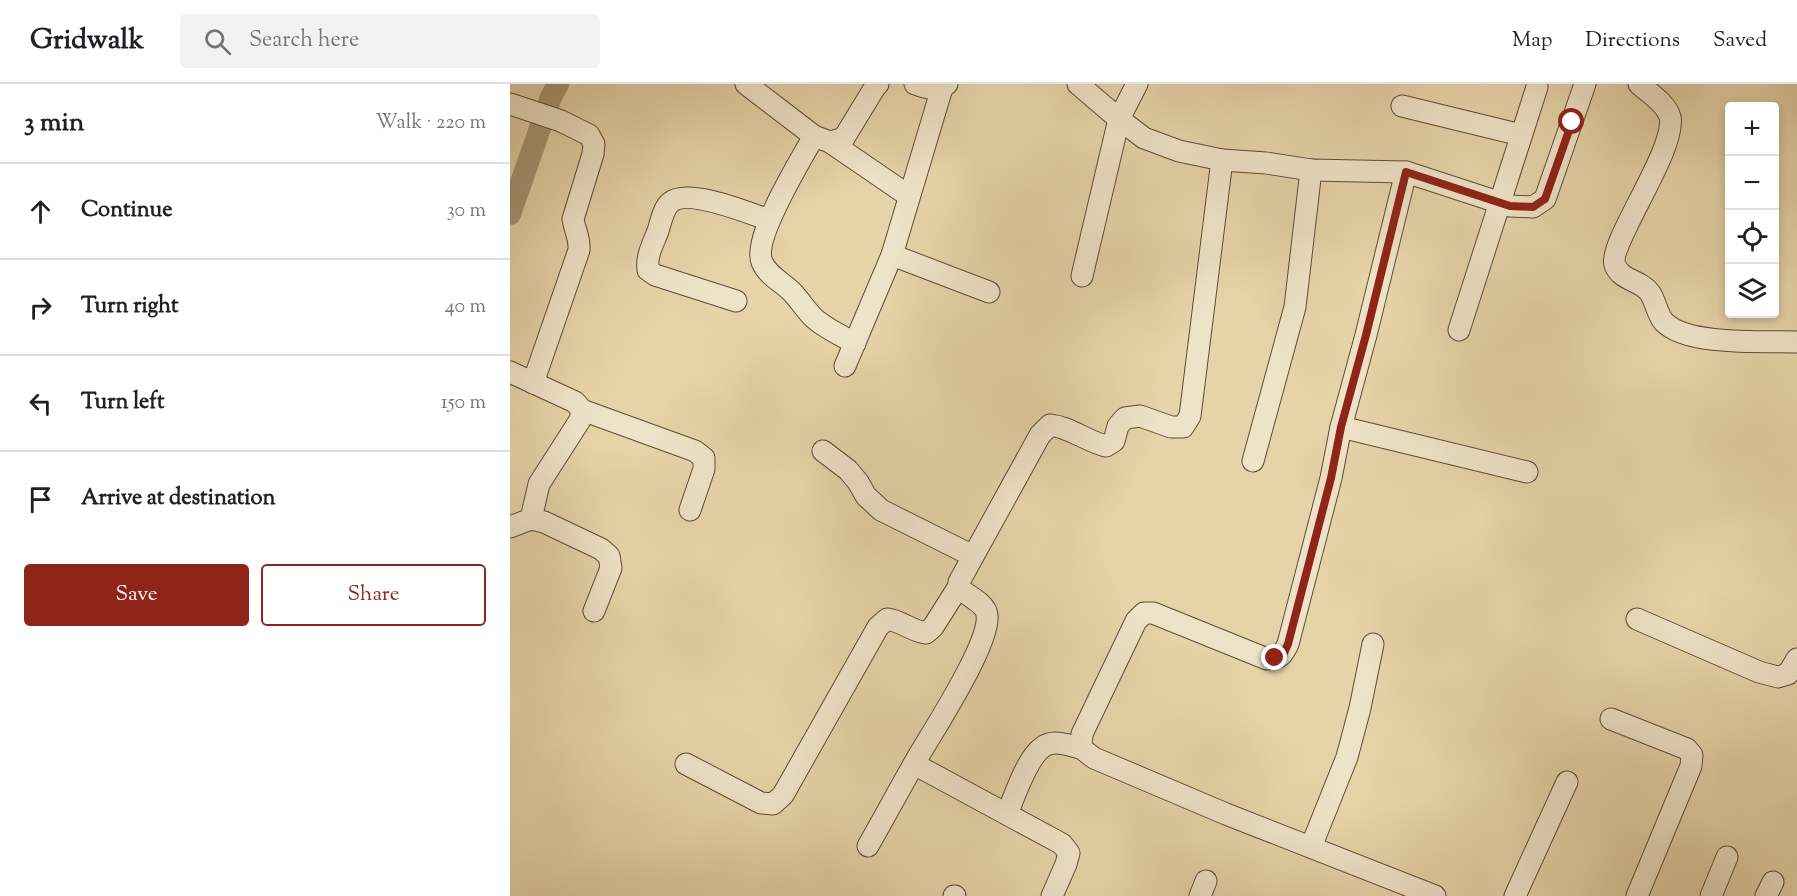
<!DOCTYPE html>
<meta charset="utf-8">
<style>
:root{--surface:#fff;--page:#f2f2f2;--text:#202124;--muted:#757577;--line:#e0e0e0;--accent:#8f2418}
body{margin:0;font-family:"Sorts Mill Goudy",serif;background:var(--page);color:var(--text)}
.controls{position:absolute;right:18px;top:18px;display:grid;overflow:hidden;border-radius:6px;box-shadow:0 3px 9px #0003}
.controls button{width:54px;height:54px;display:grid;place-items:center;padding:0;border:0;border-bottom:2px solid var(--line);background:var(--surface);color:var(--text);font:30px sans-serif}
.stop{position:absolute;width:18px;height:18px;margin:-14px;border:4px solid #8f2418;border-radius:50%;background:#fff}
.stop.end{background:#8f2418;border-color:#fff;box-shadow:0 2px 6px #0008}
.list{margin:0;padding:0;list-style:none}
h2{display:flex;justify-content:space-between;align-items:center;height:78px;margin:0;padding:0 24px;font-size:26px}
h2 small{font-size:20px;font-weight:400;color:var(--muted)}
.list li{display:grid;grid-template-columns:39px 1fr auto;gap:18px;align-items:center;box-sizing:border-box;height:96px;padding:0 24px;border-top:2px solid var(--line)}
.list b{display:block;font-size:22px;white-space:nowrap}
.list em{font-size:20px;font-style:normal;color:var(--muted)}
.actions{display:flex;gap:12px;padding:18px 24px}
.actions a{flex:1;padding:14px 0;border:2px solid var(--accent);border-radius:6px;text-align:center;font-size:21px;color:var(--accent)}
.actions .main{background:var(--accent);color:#fff}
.icon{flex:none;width:33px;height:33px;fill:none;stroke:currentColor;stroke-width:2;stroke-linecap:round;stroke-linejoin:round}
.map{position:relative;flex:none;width:1287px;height:812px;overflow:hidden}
header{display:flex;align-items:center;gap:36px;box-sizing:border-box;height:84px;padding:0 30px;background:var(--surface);border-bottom:2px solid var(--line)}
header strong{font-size:28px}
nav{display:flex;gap:33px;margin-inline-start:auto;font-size:21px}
.search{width:420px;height:54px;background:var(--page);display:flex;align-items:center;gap:15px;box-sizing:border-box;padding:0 21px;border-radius:6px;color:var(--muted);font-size:22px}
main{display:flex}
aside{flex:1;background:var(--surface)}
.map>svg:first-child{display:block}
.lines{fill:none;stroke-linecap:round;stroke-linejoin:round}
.canal{stroke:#a89675;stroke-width:22}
.minor-casing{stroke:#5e4b36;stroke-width:23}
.minor{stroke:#efe3c7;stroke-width:21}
.route{stroke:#8f2418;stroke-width:8}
</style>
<header>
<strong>Gridwalk</strong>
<div class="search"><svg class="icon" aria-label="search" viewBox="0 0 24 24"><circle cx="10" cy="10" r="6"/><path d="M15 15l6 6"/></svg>Search here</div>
<nav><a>Map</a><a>Directions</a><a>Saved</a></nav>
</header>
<main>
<aside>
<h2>3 min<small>Walk · 220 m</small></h2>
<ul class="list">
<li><svg class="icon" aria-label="ahead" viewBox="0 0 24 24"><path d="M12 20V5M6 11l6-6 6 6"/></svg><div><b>Continue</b></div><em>30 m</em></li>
<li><svg class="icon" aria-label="right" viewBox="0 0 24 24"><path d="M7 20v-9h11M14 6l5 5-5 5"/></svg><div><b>Turn right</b></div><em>40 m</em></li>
<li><svg class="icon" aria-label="left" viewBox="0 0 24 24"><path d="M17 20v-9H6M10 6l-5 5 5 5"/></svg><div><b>Turn left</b></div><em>150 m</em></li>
<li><svg class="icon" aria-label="arrive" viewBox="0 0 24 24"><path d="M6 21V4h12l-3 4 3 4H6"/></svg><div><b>Arrive at destination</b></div></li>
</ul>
<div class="actions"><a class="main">Save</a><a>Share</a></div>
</aside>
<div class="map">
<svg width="1287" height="812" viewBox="0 0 1287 812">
<rect width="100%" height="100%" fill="#e6d4a9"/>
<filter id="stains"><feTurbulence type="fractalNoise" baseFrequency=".00333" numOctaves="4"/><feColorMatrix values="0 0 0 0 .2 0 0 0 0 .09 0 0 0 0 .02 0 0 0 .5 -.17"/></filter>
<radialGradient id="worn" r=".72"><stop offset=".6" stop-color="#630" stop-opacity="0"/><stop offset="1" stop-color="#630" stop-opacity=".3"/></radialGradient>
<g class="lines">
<polyline class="canal" points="0,130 41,13 48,0"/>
<defs>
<g id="minor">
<polyline points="236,0 304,52 320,58 334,54 365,3 368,0"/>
<path d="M405,0C416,4 428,8 437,0"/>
<path d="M568,0L609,35L634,54L669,67L712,76L756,79L801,86L896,88L856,251L831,343L821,394L778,560C772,572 771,574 757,575L643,529H634L626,537L572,650L571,664L584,674L716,730L925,812"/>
<path d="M1129,0C1139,9 1156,19 1160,33C1167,65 1097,161 1105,181C1111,197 1131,196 1140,209C1146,218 1147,230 1154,238C1177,262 1254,257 1287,258"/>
<path d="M0,20L51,37L79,51L84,60L83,70L63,135C65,148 70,153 69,166L23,299"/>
<polyline points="892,22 1011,51"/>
<path d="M304,52C291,76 242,154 252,178C258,192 271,197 281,207C290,216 296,227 305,235C317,245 331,252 345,259"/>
<polyline points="320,58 399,112"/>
<polyline points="896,88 1000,122 1023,123 1035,115 1075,0"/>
<polyline points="382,171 479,208"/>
<polyline points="572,192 609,35 627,0"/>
<path d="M226,217L145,191L138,186C136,172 143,160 148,147C151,138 153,124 161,118C178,104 239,129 259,136"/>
<polyline points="949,246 1027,3"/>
<polyline points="335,282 382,171 432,4"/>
<polyline points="0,288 65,318 72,326 70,336 29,400 21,435"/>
<polyline points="72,326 185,367 194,374 194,385 180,426"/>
<polyline points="831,343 1017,388"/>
<polyline points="313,367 338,386 348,398 356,412 371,426 463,472"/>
<polyline points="743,377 785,223 801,86"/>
<polyline points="0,443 21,435 34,438 91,465 99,472 101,484 84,527"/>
<polyline points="1127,535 1249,588 1268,593 1278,590 1287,575"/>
<polyline points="1101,635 1177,665 1182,671 1181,682 1127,812"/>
<path d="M176,680L251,719L263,720L273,711L368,543L377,535C392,537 401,547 416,549L423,543L449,502"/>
<polyline points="404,680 552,760 559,769 556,780 542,812"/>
<path d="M497,730C505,712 519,665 539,660C548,657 562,662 571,664"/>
<path d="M358,762C374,734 389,706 405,678C421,650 481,559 477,531C476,520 459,512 451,506L449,502V498L530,351L540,341C560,343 576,357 596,362L604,357L608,342L615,334L630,332L661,343H673L680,332L712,76"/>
<polyline points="801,763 837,673 850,624 863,560"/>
<polyline points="444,812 445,812"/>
<polyline points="690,812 696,797"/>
<polyline points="1005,812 1057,698"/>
<polyline points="1201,812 1217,773"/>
<polyline points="1256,812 1263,798"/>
</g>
</defs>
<use href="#minor" class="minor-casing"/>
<use href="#minor" class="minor"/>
</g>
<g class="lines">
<polyline class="route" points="765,574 773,571 778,560 821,394 831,343 856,251 896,88 1000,122 1023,123 1035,115 1062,38"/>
</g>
<rect width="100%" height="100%" filter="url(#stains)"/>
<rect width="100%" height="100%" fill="url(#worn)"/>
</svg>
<div class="controls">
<button>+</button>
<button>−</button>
<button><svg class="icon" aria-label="locate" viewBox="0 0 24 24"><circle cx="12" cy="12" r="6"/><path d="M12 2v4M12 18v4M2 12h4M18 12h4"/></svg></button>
<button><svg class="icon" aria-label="layers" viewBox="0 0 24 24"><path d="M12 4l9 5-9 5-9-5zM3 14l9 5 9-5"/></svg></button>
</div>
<div class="stop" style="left:1062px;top:38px"></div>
<div class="stop end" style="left:765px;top:574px"></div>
</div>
</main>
